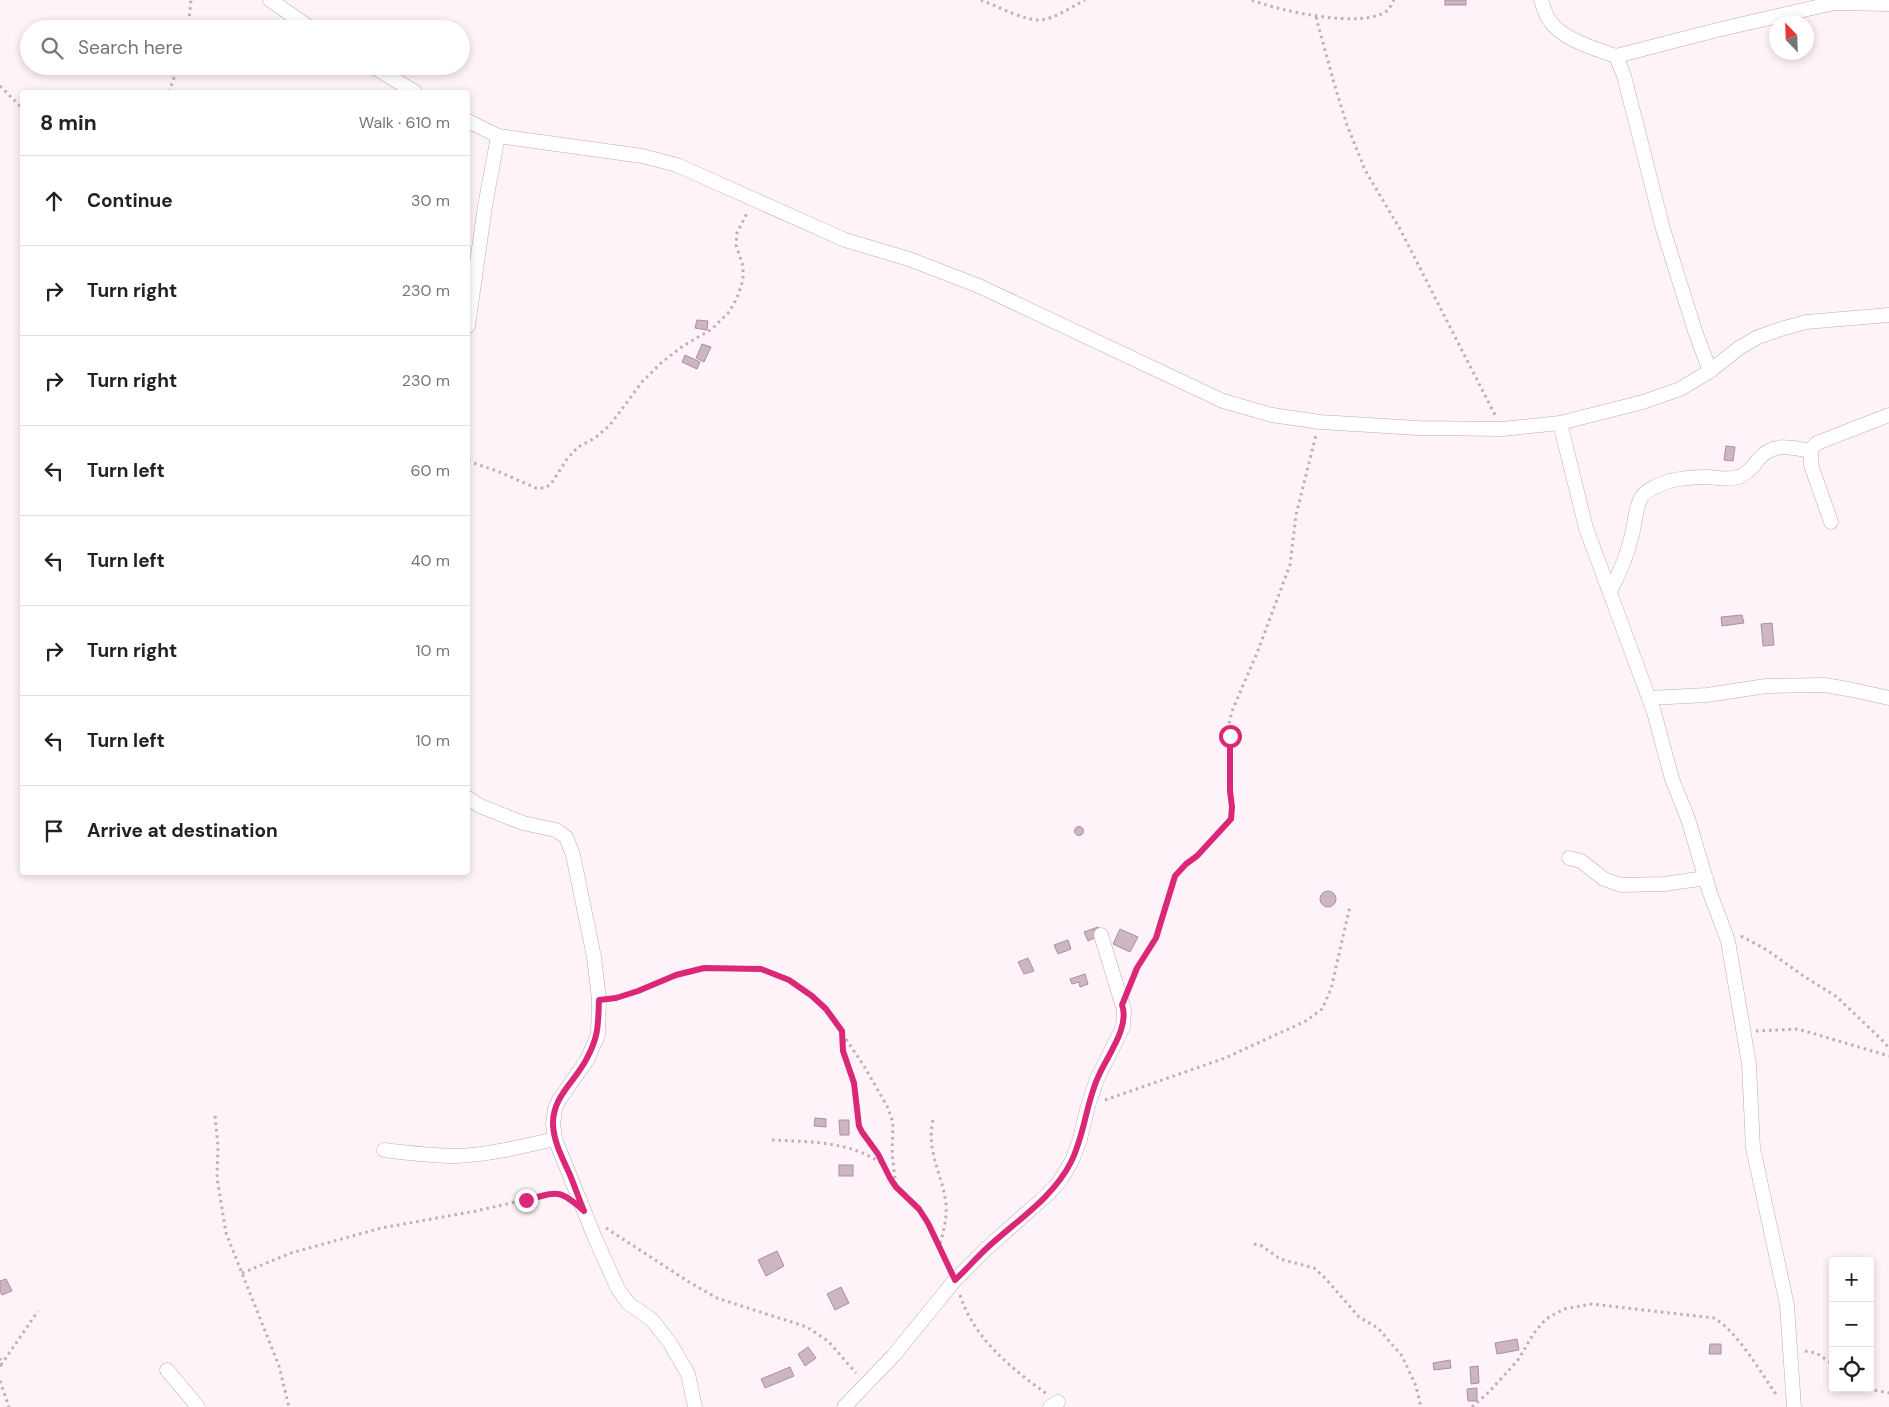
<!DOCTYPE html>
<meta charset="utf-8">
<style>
:root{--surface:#fff;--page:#f2f2f2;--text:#222;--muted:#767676;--line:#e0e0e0}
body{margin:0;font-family:"DM Sans",sans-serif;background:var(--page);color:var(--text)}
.controls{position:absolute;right:15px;bottom:15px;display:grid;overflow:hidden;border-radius:5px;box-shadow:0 2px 8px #0003}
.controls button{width:45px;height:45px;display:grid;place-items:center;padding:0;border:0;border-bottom:1px solid var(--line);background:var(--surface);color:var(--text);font:25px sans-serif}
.compass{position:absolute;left:1769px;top:15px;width:45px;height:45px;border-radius:50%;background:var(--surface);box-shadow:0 2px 8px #0003;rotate:337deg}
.stop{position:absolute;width:15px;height:15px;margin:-11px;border:4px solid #db2777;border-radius:50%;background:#fff}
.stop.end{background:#db2777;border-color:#fff;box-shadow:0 1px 5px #0008}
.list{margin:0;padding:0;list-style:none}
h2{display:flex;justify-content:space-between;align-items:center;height:65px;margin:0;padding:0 20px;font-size:21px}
h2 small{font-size:16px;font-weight:400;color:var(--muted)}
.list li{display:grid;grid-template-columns:32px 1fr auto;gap:15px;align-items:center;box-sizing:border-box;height:90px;padding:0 20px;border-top:1px solid var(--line)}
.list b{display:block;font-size:19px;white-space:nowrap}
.list em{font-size:16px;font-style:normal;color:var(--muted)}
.icon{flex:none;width:28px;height:28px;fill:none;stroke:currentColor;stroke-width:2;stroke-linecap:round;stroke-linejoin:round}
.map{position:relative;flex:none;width:1889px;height:1407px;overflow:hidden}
.search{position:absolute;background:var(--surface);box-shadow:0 2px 8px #0003;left:20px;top:20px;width:450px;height:55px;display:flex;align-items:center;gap:12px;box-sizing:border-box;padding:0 18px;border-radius:28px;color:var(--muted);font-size:19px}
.panel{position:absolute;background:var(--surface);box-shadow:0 2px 8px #0003;left:20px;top:90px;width:450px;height:785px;border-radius:5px}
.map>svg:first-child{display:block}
.building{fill:#ceb5c3;stroke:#a9919e}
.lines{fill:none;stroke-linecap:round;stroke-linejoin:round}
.minor-casing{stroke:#c2a9b7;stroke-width:15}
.path{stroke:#bbb0b6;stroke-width:3;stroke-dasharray:2.5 4;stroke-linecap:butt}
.minor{stroke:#fff;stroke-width:14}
.route{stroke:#db2777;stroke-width:6}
</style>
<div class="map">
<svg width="1889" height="1407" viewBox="0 0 1889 1407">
<rect width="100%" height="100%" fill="#fef3f9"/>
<g class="building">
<rect x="1445" y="0" width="21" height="5"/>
<polygon points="697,320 708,321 707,330 695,328"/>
<polygon points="702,344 711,347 704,362 696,358"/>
<polygon points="685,355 700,362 697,369 682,362"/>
<polygon points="1726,446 1735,447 1733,461 1724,460"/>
<polygon points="1742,615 1744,623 1722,626 1721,617"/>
<polygon points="1772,623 1774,645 1763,646 1761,624"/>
<circle cx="1079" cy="831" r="4.5"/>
<circle cx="1328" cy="899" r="8"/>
<polygon points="1098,927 1101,935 1088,941 1084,932"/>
<polygon points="1120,929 1138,937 1130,952 1113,944"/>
<polygon points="1068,940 1071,949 1058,954 1054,945"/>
<polygon points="1028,958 1034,971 1024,974 1018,962"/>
<polygon points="1085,974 1088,984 1080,987 1079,982 1072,984 1070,979"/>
<polygon points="815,1118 826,1119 826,1127 814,1126"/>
<polygon points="839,1120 849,1120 849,1135 840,1135"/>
<rect x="839" y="1165" width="14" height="11"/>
<polygon points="777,1251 784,1266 766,1276 758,1260"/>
<polygon points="6,1279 12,1291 2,1295 0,1291 0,1281"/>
<polygon points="841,1287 849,1303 835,1310 827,1294"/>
<polygon points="1517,1339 1519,1350 1497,1354 1495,1343"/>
<polygon points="1710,1344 1721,1344 1721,1354 1709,1354"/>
<polygon points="808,1347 816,1358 805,1366 798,1354"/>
<polygon points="1450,1360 1451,1368 1434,1370 1433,1363"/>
<polygon points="1478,1366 1479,1383 1471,1384 1470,1367"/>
<polygon points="790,1367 794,1376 765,1388 761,1379"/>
<polygon points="1477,1388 1477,1401 1468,1401 1467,1389"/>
</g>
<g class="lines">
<defs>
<g id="minor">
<polyline points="270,0 312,29"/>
<path d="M1541,0C1543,6 1545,13 1548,18C1561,40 1594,48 1616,56L1624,76L1663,229L1695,331L1710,371"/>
<polyline points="1616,56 1717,30 1834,3 1889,4"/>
<polyline points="372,66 415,92"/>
<polyline points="468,121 498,136 642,156 677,165 845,240 909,259 979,286 1223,401 1272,415 1320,422 1418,428 1502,429 1560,423 1643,402 1680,389 1710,371 1739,348 1758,337 1781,329 1806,322 1889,315"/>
<polyline points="468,326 485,206 498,136"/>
<polyline points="1560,423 1586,528 1654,712 1672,779 1688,819 1710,893 1728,941 1749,1064 1753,1148 1787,1305 1794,1407"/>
<polyline points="1831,522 1811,465 1811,449 1817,443 1889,415"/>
<path d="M1610,591C1620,573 1627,555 1632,535C1635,523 1635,509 1641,498C1646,489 1661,484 1670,481C1682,478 1696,477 1708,477C1718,478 1729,480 1738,477C1747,474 1753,467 1758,460C1772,442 1791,447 1810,451"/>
<polyline points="1649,698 1707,695 1766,686 1824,685 1848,689 1889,698"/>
<polyline points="468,798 480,806 523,823 556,830 566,837 573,855 594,957 599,999 598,1035 587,1060 559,1100 555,1109 553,1124 555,1139 595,1238 618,1289 628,1303 652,1320 670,1343 688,1374 695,1407"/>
<polyline points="1569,858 1581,861 1604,879 1621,885 1664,884 1706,878"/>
<path d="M384,1150C408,1153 432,1156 457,1156C489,1155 524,1146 555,1139"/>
<polyline points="167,1370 198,1407"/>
<polyline points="844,1407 894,1355 955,1280 986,1249 1048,1194 1059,1182 1072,1161 1080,1139 1088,1106 1097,1079 1123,1027 1124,1010 1101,935"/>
<polyline points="1050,1407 1058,1402"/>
</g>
</defs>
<use href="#minor" class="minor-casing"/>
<g class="path">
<path d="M981,0C997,6 1025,21 1041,20C1056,18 1071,7 1085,0"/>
<path d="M1252,0C1280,11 1364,30 1388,10C1390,8 1392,3 1394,0"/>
<polyline points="1316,17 1334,83 1347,125 1365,170 1400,229 1495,415"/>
<polyline points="188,29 191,0"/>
<polyline points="0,86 22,108"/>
<polyline points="169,92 178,66"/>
<polyline points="468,461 497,471 536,488 545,488 551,484 567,459 578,447 595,438 610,425 642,382 661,363 683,346 712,329 729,312 737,298 743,280 743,266 736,245 737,233 748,211"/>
<polyline points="1741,936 1767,950 1805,977 1837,997 1885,1043 1889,1049"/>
<polyline points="1131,983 1137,968 1156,938 1175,876 1186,864 1197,856 1231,819 1233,807 1229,770 1229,724 1232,711 1257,653 1290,565 1296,515 1316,435"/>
<polyline points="613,998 637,991 676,975 703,968 761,969 789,980 812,996 826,1009 864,1066 887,1106 893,1122 892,1154 896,1186"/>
<polyline points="842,1031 843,1051 854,1083 857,1100 859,1126 878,1154 890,1178 896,1187 919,1209 928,1223 949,1266"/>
<polyline points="1756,1031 1798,1029 1889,1056"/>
<polyline points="1105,1100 1225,1058 1306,1021 1322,1009 1331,989 1350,906"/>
<polyline points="215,1116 218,1146 217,1178 226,1233 279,1366 289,1407"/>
<path d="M933,1120C926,1150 942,1174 946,1203C947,1218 944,1230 940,1244"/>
<path d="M772,1140C811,1142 851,1141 884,1165"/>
<polyline points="606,1228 689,1282 717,1298 807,1327 828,1341 856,1373"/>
<polyline points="1254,1244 1262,1246 1280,1259 1314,1268 1325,1278 1359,1317 1378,1328 1402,1356 1416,1386 1421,1407"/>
<polyline points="242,1273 291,1253 381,1228 476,1211 550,1194 562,1194"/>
<path d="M960,1295C974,1339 1012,1369 1047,1394"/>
<polyline points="1805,1351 1816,1353 1833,1364"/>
<polyline points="0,1358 0,1371"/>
<polyline points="1,1365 38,1311"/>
<polyline points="0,1381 9,1407"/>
<polyline points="1862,1388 1889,1393"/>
<path d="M1472,1407L1489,1392L1518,1360L1534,1333L1546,1319L1564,1309L1592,1304L1714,1318C1739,1333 1760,1372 1778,1397"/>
</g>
<use href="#minor" class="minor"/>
</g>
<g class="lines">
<path class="route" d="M526,1200C557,1192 559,1188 584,1211C579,1199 575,1187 570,1175C563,1159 554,1143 553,1125C552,1096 576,1081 587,1058C599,1036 598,1024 599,1000L616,998L638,991L676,975L704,968L761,969L789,980L812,996L826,1009L842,1031L843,1051L854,1083L859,1126L862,1132L878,1154L890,1178L896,1187L919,1209L928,1223L955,1280C966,1270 976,1258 987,1248C1016,1221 1053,1198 1071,1162C1085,1134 1086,1102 1099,1075C1108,1055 1130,1026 1122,1005L1137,968L1156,938L1175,876L1186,864L1197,856L1231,819L1232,807L1230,791V736"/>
</g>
</svg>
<div class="controls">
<button>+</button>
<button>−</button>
<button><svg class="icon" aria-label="locate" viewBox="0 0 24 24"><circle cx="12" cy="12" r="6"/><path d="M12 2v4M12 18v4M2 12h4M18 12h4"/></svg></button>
</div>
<svg class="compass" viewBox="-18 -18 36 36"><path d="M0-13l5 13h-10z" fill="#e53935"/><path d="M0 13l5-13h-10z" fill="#767676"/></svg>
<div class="stop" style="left:1230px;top:736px"></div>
<div class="stop end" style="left:526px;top:1200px"></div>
<div class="search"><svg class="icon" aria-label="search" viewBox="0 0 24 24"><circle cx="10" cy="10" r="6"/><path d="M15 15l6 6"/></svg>Search here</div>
<section class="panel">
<h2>8 min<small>Walk · 610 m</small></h2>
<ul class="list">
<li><svg class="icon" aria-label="ahead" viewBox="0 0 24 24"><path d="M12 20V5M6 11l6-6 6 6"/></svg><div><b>Continue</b></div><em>30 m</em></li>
<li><svg class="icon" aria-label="right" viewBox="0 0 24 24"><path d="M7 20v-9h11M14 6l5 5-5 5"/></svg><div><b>Turn right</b></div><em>230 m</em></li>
<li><svg class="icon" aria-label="right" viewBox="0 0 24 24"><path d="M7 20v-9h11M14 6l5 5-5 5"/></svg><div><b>Turn right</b></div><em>230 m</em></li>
<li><svg class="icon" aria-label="left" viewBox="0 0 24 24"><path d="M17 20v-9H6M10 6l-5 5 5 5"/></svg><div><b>Turn left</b></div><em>60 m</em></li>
<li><svg class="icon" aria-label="left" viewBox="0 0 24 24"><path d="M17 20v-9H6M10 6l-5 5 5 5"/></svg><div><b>Turn left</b></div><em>40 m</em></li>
<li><svg class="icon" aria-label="right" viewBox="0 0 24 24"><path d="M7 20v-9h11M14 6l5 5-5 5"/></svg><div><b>Turn right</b></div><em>10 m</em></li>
<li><svg class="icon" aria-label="left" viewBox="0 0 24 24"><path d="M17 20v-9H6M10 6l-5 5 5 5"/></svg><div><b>Turn left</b></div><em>10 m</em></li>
<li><svg class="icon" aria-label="arrive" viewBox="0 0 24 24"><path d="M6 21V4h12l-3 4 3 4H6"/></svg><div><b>Arrive at destination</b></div></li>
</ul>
</section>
</div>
